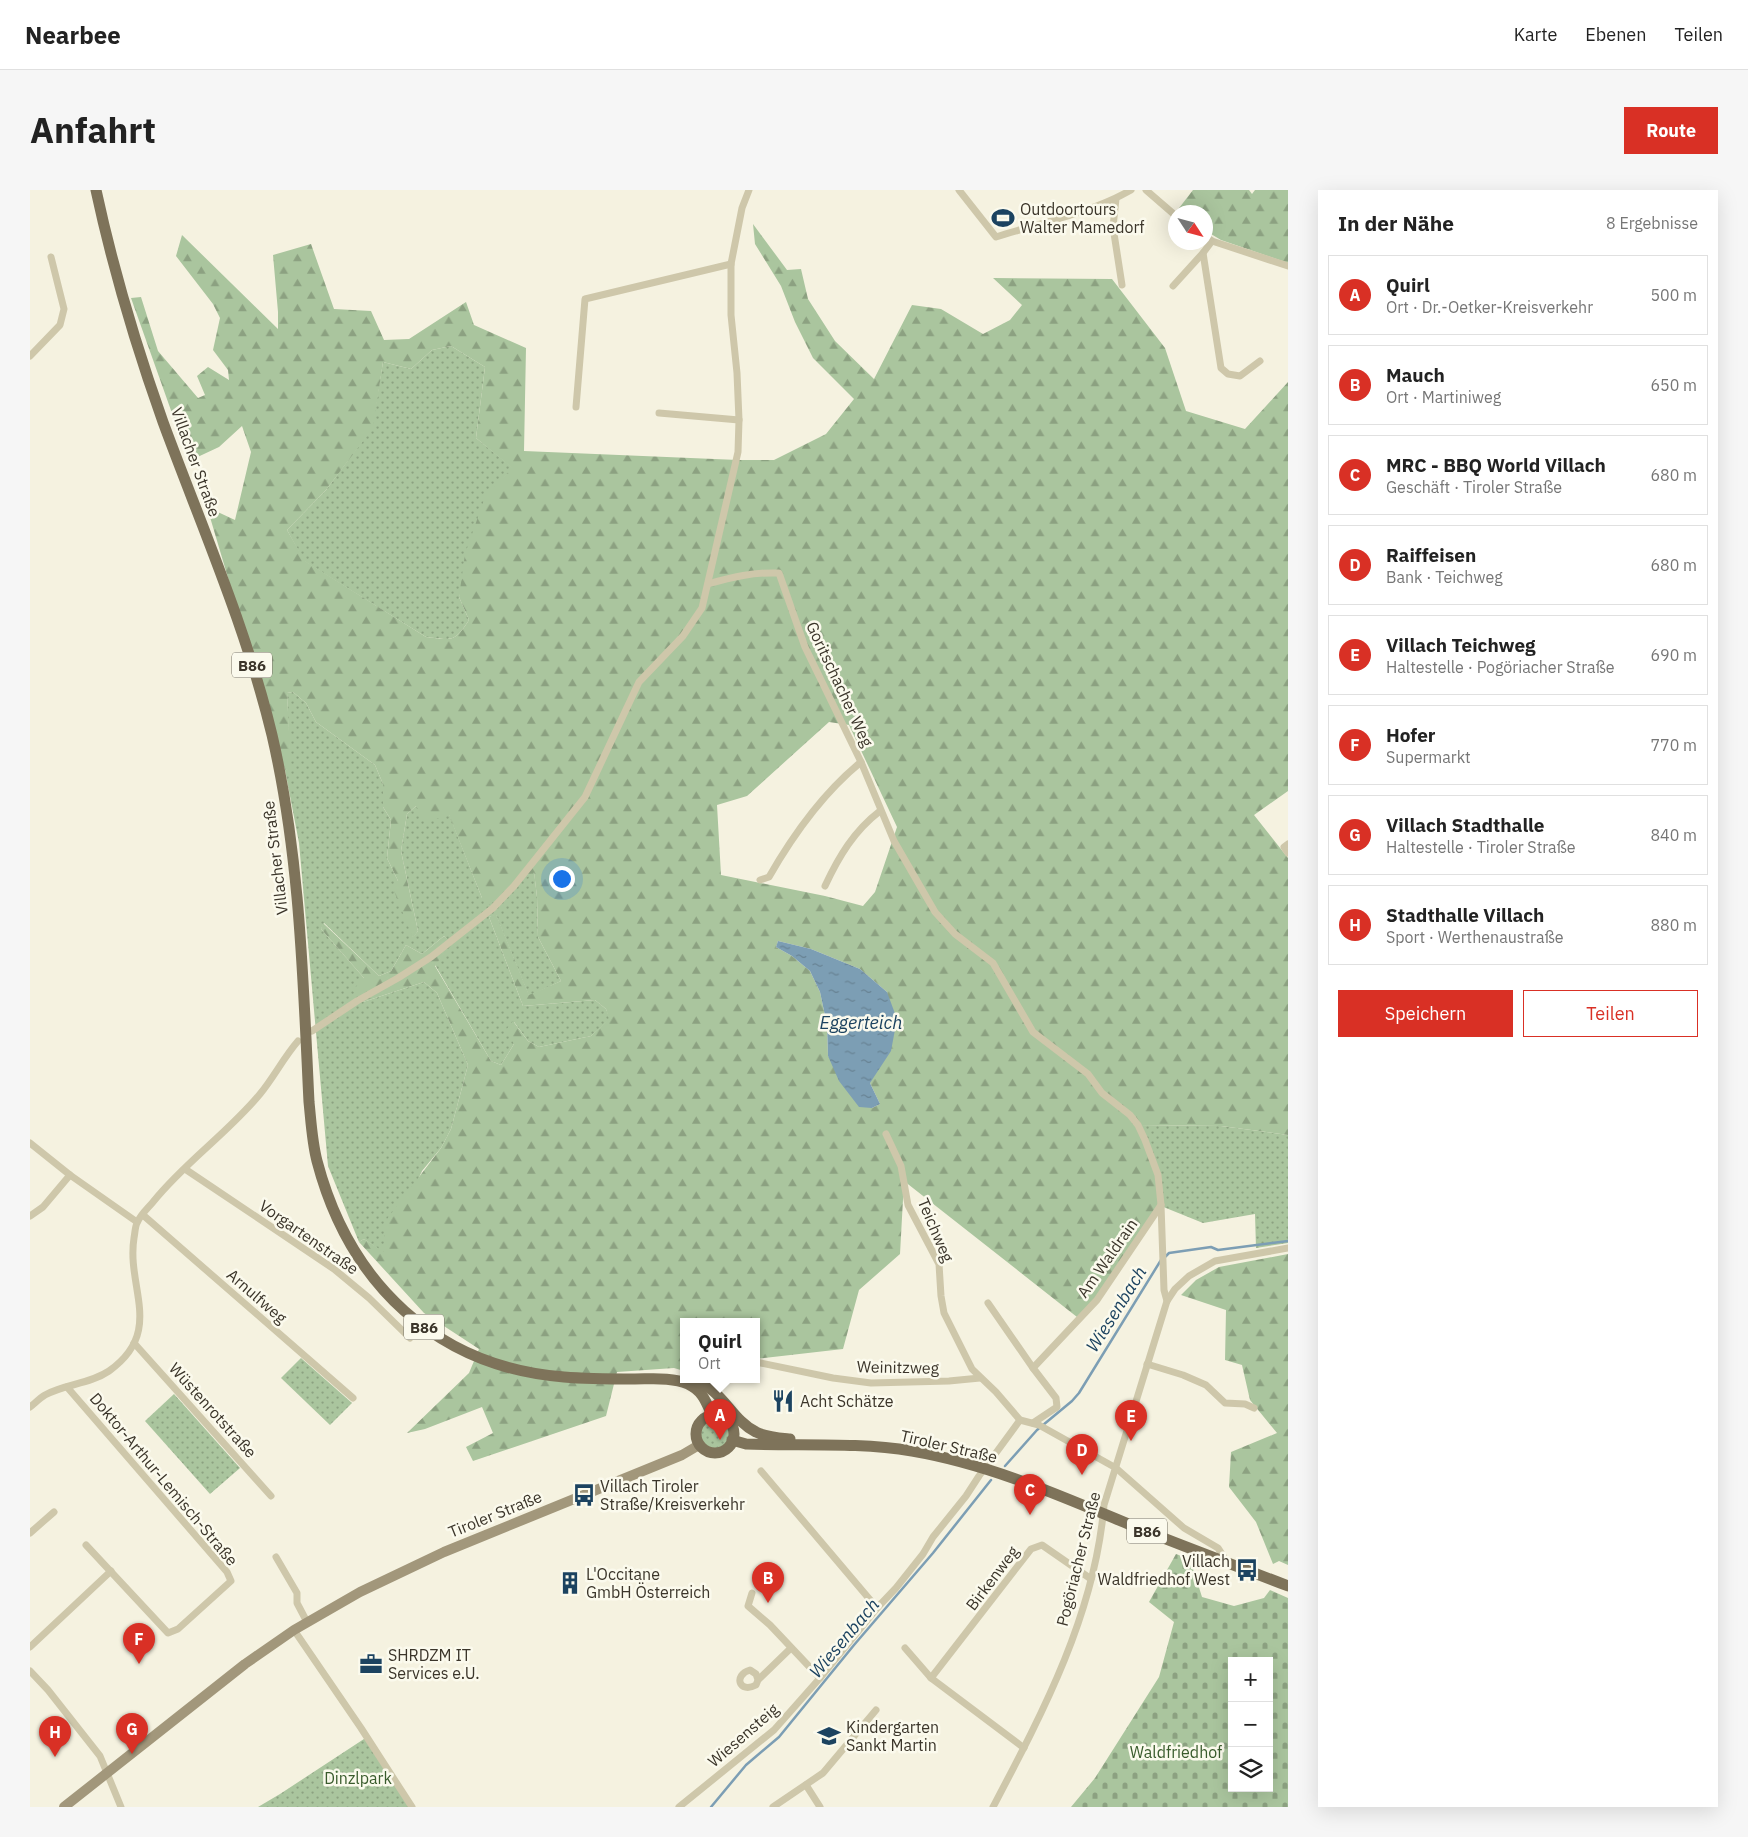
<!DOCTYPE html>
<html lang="de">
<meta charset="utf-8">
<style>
:root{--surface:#fff;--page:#f6f6f6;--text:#222;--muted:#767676;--line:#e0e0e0;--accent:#d93025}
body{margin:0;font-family:"IBM Plex Sans",sans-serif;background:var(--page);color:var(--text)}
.controls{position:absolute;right:15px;bottom:15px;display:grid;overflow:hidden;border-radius:0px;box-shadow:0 5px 20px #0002}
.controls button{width:45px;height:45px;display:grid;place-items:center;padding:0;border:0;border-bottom:1px solid var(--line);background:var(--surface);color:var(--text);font:25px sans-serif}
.compass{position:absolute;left:1138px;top:15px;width:45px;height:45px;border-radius:50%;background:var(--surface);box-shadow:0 5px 20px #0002;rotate:126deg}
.you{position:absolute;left:531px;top:688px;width:18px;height:18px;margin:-12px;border:4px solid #fff;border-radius:50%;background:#1a73e8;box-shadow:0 0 0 8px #1a73e833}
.badge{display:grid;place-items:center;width:32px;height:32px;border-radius:50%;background:var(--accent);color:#fff;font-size:16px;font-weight:700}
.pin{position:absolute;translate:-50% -41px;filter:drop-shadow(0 1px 2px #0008)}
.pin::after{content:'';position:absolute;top:26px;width:18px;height:15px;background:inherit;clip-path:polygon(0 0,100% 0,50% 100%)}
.popup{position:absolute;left:650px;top:1128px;width:80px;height:65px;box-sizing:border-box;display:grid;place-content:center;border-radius:0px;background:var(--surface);filter:drop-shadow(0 1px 4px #0005);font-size:16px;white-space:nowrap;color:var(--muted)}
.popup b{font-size:19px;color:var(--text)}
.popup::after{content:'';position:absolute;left:50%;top:100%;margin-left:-10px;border:10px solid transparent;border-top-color:var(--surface)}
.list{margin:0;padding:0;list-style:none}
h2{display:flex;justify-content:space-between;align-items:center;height:65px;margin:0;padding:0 20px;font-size:21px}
h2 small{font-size:16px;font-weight:400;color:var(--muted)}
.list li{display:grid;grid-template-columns:32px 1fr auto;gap:15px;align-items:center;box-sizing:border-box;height:80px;margin:0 10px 10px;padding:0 10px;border:1px solid var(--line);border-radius:0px}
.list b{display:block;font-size:19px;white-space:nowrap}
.list p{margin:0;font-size:16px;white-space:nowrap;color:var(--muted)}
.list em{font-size:16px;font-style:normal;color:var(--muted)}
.actions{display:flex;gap:10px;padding:15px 20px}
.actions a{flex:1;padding:11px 0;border:1px solid var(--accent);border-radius:0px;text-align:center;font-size:18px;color:var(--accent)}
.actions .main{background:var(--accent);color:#fff}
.icon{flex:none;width:28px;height:28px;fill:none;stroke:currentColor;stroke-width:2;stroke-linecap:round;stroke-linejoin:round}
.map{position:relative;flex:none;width:1258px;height:1617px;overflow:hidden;border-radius:0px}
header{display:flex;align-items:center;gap:30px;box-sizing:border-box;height:70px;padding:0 25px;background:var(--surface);border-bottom:1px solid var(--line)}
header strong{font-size:24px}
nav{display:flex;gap:28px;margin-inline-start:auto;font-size:18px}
.intro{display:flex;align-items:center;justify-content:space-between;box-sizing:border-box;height:120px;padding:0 30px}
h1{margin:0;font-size:35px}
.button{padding:12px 22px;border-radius:0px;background:var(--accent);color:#fff;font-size:18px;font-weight:700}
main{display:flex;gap:30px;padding:0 30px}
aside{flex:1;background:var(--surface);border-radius:0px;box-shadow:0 5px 20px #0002}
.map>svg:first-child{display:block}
.green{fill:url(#green-dots)}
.forest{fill:url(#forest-firs);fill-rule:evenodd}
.cemetery{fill:url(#cemetery-stones);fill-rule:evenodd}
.water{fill:url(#water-ripples)}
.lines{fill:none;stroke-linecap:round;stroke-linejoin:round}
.stream{stroke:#7c9eb4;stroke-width:2.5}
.street{stroke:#cec7aa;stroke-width:7}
.secondary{stroke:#a2977b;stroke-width:10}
.primary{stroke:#7e735a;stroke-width:11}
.labels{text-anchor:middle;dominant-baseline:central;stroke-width:5;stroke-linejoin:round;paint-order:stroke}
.shield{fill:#fbfaed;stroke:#757064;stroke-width:1}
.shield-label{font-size:15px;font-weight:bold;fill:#3b352a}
.poi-label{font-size:16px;fill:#3b352a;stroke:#fbfaed;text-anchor:start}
.street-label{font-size:16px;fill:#3b352a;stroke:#fbfaed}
.park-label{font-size:16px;fill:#395b2c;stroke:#fbfaed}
.water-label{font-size:18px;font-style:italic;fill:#1c4360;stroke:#fbfaed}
</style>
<header>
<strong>Nearbee</strong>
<nav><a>Karte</a><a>Ebenen</a><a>Teilen</a></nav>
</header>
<div class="intro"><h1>Anfahrt</h1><a class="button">Route</a></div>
<main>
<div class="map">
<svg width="1258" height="1617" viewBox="0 0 1258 1617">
<defs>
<pattern id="green-dots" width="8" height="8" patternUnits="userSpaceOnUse" patternTransform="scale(1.25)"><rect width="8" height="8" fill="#aac59e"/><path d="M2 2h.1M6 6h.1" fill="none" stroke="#8ca181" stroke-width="1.8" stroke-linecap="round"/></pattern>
<pattern id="forest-firs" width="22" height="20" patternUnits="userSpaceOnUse" patternTransform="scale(1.25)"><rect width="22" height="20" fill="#aac59e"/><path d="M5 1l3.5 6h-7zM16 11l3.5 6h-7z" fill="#8ca181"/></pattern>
<pattern id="cemetery-stones" width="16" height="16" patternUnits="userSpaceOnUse" patternTransform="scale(1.25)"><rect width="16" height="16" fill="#aac59e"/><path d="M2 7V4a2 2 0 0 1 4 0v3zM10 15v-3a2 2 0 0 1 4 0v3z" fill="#8ca181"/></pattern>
<pattern id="water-ripples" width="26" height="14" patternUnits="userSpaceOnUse" patternTransform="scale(1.25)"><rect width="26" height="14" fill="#7c9eb4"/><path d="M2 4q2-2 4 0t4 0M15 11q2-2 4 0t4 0" fill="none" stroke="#678293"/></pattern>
</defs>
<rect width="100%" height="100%" fill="#f5f2e0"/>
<g class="green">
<path d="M421,156L455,177L446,248L483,278L470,292L429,407L439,430C424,453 422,450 396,447L274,371L257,340L296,300L342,238L353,172L381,179L402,160Z"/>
<polygon points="263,502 276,513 286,532 345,575 353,594 353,617 361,630 357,668 368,691 383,747 388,741 371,661 377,624 386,616 419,624 452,708 504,681 507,707 508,747 531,791 499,806 466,725 459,727 493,816 565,810 576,819 580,829 561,846 509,857 498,851 484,832 484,854 471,875 461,871 405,775 421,754 414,746 392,764 376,755 361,781 349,786 294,733 291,739 334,788 333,812 394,792 407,803 438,875 421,939 411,958 392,981 354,1063 334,1049 329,1052 298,976 269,653 255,580 260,578 257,503"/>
<polygon points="1109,935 1191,936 1258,945 1258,1053 1226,1058 1225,1024 1173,1033 1131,1016"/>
<polygon points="271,1168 322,1213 300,1235 251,1188"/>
<polygon points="144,1204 210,1278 180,1304 115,1231"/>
<circle cx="684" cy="1244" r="15"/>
<polygon points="337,1547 379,1617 228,1617 250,1604"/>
</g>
<g class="forest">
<polygon points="1163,0 1219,0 1222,4 1225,0 1258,0 1258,73 1191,50 1176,41 1176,22 1146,22"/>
<path d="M723,34L757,80L771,79L778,109L805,151L844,189L882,115L911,119L953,144L980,130L992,115L963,88L1082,89L1135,158L1156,221L1215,239L1258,192V601L1224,625L1258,668V945L1191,936L1109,935L1130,978L1131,1016L1066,1109L1047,1127L874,991L870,1064L829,1100L813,1159L726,1169V1131H654V1181L644,1178L587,1182L576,1226L443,1271L436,1257L463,1243L452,1217L395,1239L377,1243L439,1183L449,1159L394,1123L329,1052L334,1049L354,1062V1033L411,958L421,939L438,875L407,803L394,792L333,812L322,800L334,788L291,739L293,733L349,786L361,781L376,755L392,764L414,746L422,754L405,776L461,871L471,875L484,854L476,840L483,831L498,851L509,857L561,846L579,829L576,819L565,810L493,816L459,727L466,724L499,805L531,791L508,747L507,707L504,682L459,715L452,708L419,625L396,632L386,616L377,624L371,661L388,741L383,748L364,701L368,691L357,668L361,630L353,617V594L345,575L286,532L276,513L263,502L257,503L261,579L255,580L177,317L205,330L221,262L212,236L189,257L159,271L101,108L111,107L128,161L168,208L175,205L167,186L178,177L199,190L198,180L183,160L190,128L183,114L146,66L152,45L248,139V122L243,65L281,54L304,119L341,121L354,150L379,149L436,112L444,135L496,158L494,261L708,270H744L796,244L824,209L783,168L765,132L751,96L725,54ZM421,156L455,177L446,248L482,278L455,307L435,364L429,407L439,430C424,453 422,450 396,447L275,371L257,340L296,300L343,238L353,172L381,179L402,160ZM799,532L819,535L867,637L845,702L833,716L795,706L691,685L687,615L717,606ZM748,751L781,759L830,779L857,802L840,893L850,914L842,918L798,866L797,835L790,802L780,781L762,766L746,757Z"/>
<polygon points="1258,1064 1258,1375 1249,1371 1243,1374 1226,1332 1199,1297 1201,1262 1247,1243 1220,1210 1212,1175 1195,1170 1196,1120 1151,1105 1166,1090 1189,1077"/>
</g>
<path class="cemetery" d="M1146,1364L1160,1369L1172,1407L1204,1416L1234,1408L1240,1400L1258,1408V1617H1041L1065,1588L1129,1487L1144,1432L1119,1412ZM1202,1471H1239V1598H1202Z"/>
<polygon class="water" points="748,751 781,759 830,779 857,802 867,829 861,861 840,893 850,914 842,918 829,917 809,891 798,866 797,835 790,802 780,781 762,766 746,757"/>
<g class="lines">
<g class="stream">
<polyline points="1135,1067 1139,1063 1181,1057 1188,1060 1258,1051"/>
<polyline points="975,1276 1007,1240 1042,1211 1049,1203 1131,1070"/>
<polyline points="681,1617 716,1575 749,1547 824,1455 903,1363 961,1290"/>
</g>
<g class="street">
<path d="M929,0L966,47C1010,33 1061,23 1101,0"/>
<polyline points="1116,0 1146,26"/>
<polyline points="1086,9 1083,37 1092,95"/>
<polyline points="1176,47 1182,51 1258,76"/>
<polyline points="1182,51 1173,63 1191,178 1198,184 1210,186 1230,171"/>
<polyline points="1143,96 1173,63"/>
<polyline points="0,166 30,135 34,119 21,67"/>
<polyline points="546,217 555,109 701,74"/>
<polyline points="629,223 709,230"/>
<path d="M678,394C702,387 724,382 749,383L775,457L831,572L864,651L905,722L925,744L963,773L1003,842L1058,884L1072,903L1100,925L1108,935L1115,950L1128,985L1131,1015L1134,1100L1137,1111"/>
<polyline points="1258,654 1254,657 1258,663"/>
<path d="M730,690L739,687C763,645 793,603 831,572"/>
<path d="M795,696C809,666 824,641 850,621"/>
<polyline points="282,841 327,811 368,788 401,767 463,718 484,696 555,607 609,492 653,446 672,418 708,262 709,230 707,183 701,125 701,74 712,18 719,0"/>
<polyline points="856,944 871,976 878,1015 909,1074 911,1106 914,1123 942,1179 966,1202 990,1230 1009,1235 1086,1278 1154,1338 1188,1358 1197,1372"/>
<polyline points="0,953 40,985 107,1032"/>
<polyline points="155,979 304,1079 339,1108 380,1148"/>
<polyline points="113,1025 323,1208"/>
<polyline points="0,1026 13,1017 40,985"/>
<polyline points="958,1113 1003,1178"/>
<polyline points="104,1153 241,1306"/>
<polyline points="726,1172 803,1188 841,1193 919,1191 950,1188"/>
<polyline points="1117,1174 1153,1185 1176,1195 1195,1213 1215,1214 1224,1218"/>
<polyline points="37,1197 197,1382 201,1391 148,1439 138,1443 56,1355"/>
<path d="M0,1217C5,1213 10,1208 15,1205C35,1194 60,1194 79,1181C135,1141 96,1098 104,1048C105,1043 105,1037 107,1033C110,1025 118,1018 123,1012C155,972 198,943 230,904C244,887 254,867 268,851"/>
<polyline points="1003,1233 1027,1217 1026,1208 1003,1178 1067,1110 1131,1015"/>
<polyline points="731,1281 847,1418"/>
<polyline points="0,1343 24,1322"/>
<polyline points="246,1367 267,1403 267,1413 277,1432"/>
<polyline points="722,1403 718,1416 740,1435 790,1488"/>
<polyline points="264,1440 331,1538 382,1617"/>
<polyline points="0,1457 81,1381"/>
<polyline points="875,1458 901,1488"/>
<polyline points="0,1481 18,1500 70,1566 91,1617"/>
<path d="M728,1490L726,1484L720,1480C703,1485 709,1504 726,1495L728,1490L761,1458"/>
<polyline points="994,1558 901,1488 1001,1359 1012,1355 1061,1389"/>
<polyline points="776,1595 790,1617"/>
<polyline points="649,1617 744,1540 790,1488 847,1418 866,1398 893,1364 903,1347 936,1306 949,1286 990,1230"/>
<polyline points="743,1617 793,1583 846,1520"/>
<path d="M963,1617C1013,1522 1065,1424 1074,1315L1137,1111L1145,1099L1159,1086L1185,1071L1258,1058"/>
</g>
<polyline class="secondary" points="34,1617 215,1474 264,1440 330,1402 414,1362 652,1265 669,1255"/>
<g class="primary">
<path d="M66,0C83,79 106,156 133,232C171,335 216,437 242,545C270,665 273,789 279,912C281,931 282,952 287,971C319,1093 406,1177 534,1187C557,1189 581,1189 605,1189C622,1189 642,1187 658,1194C673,1201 676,1212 682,1225"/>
<path d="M661,1189C694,1199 699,1228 726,1242C735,1247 750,1248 760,1249"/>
<circle cx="685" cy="1244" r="19"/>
<path d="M702,1250L716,1254C771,1256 827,1252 882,1261C959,1274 1031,1306 1103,1336C1155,1357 1207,1376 1258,1396"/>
</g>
</g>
<defs>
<symbol id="stadium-bare" viewBox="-9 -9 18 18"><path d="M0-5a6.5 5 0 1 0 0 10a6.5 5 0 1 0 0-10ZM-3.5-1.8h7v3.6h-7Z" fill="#1c4360" stroke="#fbfaed" stroke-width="2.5" paint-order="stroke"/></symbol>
<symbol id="restaurant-bare" viewBox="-9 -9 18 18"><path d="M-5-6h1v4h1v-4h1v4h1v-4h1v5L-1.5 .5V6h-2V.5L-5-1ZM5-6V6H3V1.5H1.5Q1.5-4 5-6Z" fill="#1c4360" stroke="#fbfaed" stroke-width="2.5" paint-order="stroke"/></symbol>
<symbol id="bus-bare" viewBox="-9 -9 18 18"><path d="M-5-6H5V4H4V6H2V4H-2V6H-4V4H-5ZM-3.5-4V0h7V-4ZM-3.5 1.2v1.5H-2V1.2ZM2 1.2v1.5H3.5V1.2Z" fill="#1c4360" stroke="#fbfaed" stroke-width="2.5" paint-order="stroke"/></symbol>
<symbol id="building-bare" viewBox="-9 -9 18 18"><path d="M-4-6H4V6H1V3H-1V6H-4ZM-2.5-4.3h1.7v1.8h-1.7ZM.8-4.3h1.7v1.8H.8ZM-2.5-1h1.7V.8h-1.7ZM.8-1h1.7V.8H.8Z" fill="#1c4360" stroke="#fbfaed" stroke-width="2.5" paint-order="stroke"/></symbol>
<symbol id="office-bare" viewBox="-9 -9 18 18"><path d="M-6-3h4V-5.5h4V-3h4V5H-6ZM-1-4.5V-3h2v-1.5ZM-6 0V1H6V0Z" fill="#1c4360" stroke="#fbfaed" stroke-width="2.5" paint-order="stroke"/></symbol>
<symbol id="school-bare" viewBox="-9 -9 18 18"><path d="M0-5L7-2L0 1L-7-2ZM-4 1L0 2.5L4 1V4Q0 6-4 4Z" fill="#1c4360" stroke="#fbfaed" stroke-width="2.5" paint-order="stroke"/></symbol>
</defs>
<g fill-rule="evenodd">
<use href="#stadium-bare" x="957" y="12" width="32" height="32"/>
<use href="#restaurant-bare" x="737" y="1195" width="32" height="32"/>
<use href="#bus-bare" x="538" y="1289" width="32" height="32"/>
<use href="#bus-bare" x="1201" y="1364" width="32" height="32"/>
<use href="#building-bare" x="524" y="1377" width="32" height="32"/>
<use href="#office-bare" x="325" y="1458" width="32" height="32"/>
<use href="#school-bare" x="783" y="1530" width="32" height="32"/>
</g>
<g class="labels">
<g class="shield">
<rect x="202" y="462.5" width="40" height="25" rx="4"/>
<rect x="374" y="1124.5" width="40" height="25" rx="4"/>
<rect x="1097" y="1328.5" width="40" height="25" rx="4"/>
</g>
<g class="shield-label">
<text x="222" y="475">B86</text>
<text x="394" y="1137">B86</text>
<text x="1117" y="1341">B86</text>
</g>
<g class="poi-label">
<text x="990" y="19">Outdoortours<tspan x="990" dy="18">Walter Mamedorf</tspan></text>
<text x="770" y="1211">Acht Schätze</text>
<text x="570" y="1296">Villach Tiroler<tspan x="570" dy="18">Straße/Kreisverkehr</tspan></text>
<text x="1200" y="1371" text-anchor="end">Villach<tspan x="1200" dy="18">Waldfriedhof West</tspan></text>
<text x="556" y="1384">L'Occitane<tspan x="556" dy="18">GmbH Österreich</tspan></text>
<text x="358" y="1465">SHRDZM IT<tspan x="358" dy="18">Services e.U.</tspan></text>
<text x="816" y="1537">Kindergarten<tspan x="816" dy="18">Sankt Martin</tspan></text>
</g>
<g class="street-label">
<text transform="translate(166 272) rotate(70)">Villacher Straße</text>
<text transform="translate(810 494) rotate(65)">Goritschacher Weg</text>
<text transform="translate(245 668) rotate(-97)">Villacher Straße</text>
<text transform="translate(906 1040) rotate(67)">Teichweg</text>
<text transform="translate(279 1047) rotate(35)">Vorgartenstraße</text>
<text transform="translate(1077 1068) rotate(-55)">Am Waldrain</text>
<text transform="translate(227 1106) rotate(41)">Arnulfweg</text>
<text transform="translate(868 1177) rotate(1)">Weinitzweg</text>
<text transform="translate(183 1220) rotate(48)">Wüstenrotstraße</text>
<text transform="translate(919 1256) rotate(13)">Tiroler Straße</text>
<text transform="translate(134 1289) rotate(50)">Doktor-Arthur-Lemisch-Straße</text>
<text transform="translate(465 1324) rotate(-22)">Tiroler Straße</text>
<text transform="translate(1048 1369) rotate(-76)">Pogöriacher Straße</text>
<text transform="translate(962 1388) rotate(-53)">Birkenweg</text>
<text transform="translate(713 1545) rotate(-41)">Wiesensteig</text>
</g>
<g class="park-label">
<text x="1146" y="1562">Waldfriedhof</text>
<text x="328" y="1588">Dinzlpark</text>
</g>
<g class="water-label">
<text x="831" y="832">Eggerteich</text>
<text transform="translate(1086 1119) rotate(-58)">Wiesenbach</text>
<text transform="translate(814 1448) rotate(-50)">Wiesenbach</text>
</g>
</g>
</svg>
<div class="controls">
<button>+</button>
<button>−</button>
<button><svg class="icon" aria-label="layers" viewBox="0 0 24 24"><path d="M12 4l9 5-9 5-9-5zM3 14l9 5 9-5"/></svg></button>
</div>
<svg class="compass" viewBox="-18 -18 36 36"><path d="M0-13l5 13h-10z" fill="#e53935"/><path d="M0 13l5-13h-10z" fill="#767676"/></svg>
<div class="you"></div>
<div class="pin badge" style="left:690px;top:1250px">A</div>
<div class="popup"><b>Quirl</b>Ort</div>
<div class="pin badge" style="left:738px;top:1413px">B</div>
<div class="pin badge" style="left:1000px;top:1325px">C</div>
<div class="pin badge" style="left:1052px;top:1285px">D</div>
<div class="pin badge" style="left:1101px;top:1251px">E</div>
<div class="pin badge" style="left:109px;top:1474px">F</div>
<div class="pin badge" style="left:102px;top:1564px">G</div>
<div class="pin badge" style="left:25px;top:1567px">H</div>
</div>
<aside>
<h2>In der Nähe<small>8 Ergebnisse</small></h2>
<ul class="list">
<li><span class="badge">A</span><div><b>Quirl</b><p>Ort · Dr.-Oetker-Kreisverkehr</p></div><em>500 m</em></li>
<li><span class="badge">B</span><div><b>Mauch</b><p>Ort · Martiniweg</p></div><em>650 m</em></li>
<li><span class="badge">C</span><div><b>MRC - BBQ World Villach</b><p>Geschäft · Tiroler Straße</p></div><em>680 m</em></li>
<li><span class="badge">D</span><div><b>Raiffeisen</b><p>Bank · Teichweg</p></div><em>680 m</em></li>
<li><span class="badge">E</span><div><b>Villach Teichweg</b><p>Haltestelle · Pogöriacher Straße</p></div><em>690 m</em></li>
<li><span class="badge">F</span><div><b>Hofer</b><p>Supermarkt</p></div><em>770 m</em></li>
<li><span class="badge">G</span><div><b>Villach Stadthalle</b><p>Haltestelle · Tiroler Straße</p></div><em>840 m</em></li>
<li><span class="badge">H</span><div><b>Stadthalle Villach</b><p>Sport · Werthenaustraße</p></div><em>880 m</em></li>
</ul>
<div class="actions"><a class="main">Speichern</a><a>Teilen</a></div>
</aside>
</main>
